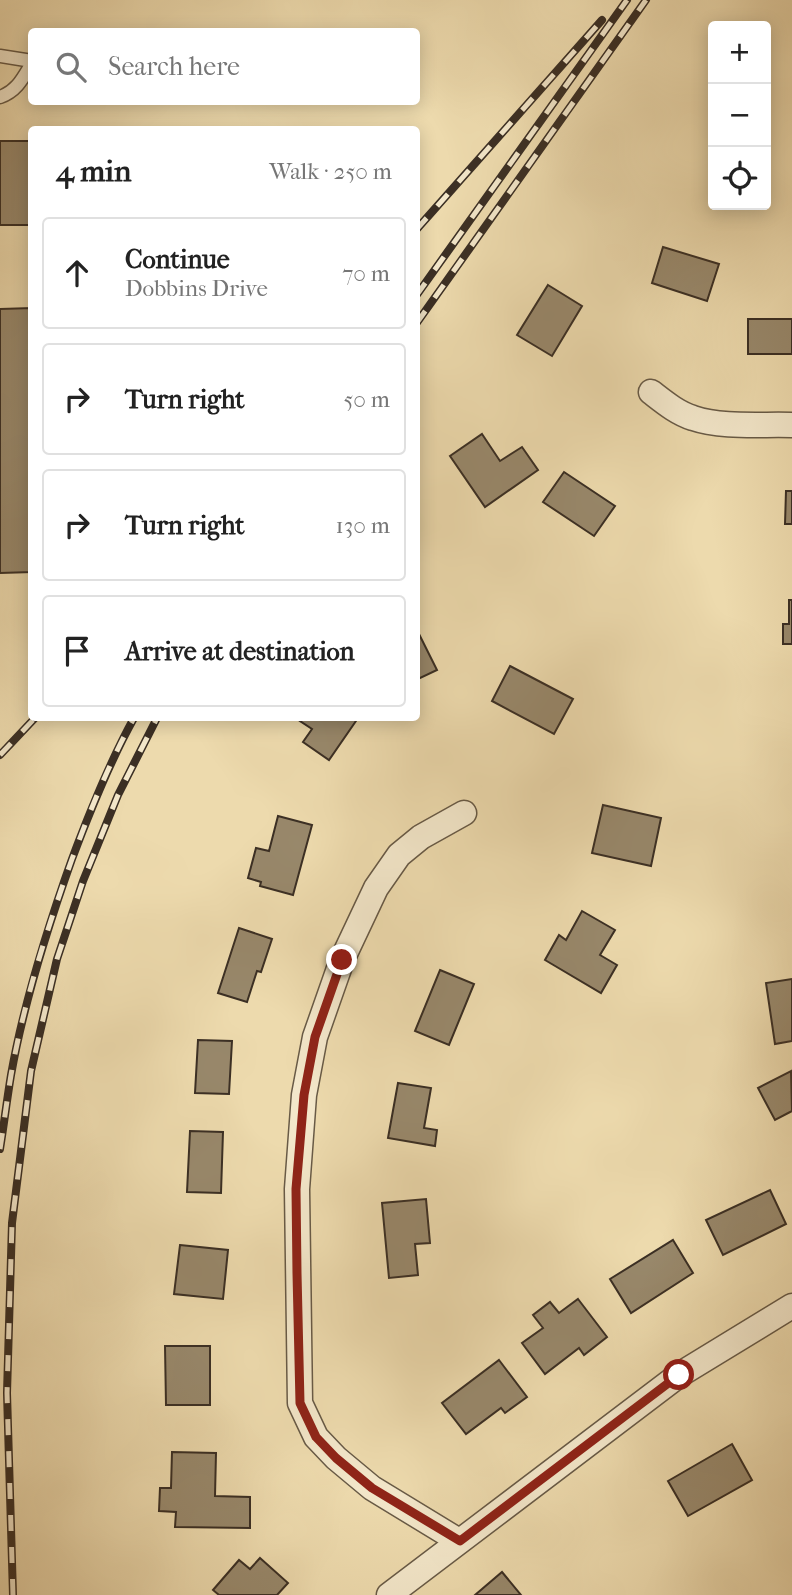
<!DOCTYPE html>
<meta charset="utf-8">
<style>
:root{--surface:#fff;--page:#f2f2f2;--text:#222;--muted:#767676;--line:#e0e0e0}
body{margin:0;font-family:"IM FELL French Canon",serif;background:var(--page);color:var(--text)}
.controls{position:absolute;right:21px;top:21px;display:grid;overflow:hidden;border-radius:7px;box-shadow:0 4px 18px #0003}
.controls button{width:63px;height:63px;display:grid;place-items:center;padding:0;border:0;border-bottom:2px solid var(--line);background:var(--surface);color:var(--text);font:35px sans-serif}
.stop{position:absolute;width:21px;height:21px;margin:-16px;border:5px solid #8f2418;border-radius:50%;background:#fff}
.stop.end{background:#8f2418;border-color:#fff;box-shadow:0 2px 7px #0008}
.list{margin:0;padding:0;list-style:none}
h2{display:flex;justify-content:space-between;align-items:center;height:91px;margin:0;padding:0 28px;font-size:30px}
h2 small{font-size:23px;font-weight:400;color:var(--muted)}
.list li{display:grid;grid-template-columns:46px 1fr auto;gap:21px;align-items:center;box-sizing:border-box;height:112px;margin:0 14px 14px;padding:0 14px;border:2px solid var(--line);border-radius:7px}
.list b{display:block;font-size:26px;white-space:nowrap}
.list p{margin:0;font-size:23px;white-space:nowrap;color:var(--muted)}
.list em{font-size:23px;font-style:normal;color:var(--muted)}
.icon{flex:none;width:38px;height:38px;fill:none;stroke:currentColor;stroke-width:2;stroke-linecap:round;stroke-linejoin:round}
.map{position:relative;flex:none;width:792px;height:1595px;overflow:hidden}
.search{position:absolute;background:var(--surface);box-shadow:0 4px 18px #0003;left:28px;top:28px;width:392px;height:77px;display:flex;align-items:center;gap:18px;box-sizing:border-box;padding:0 24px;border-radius:7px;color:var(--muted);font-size:26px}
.panel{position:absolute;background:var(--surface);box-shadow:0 4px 18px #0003;left:28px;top:126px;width:392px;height:595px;border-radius:7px}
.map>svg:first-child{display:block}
.building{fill:#98886b;stroke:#3b2f24;stroke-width:2}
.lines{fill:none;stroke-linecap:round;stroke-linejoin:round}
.lane-casing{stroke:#685a46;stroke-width:15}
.street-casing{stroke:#685a46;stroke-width:27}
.lane{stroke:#f3e7ca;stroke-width:12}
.street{stroke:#f3e7ca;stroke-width:24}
.rail-casing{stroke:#3b2f24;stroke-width:8}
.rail{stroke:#f3e7ca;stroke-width:5;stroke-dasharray:16;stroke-linecap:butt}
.route{stroke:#8f2418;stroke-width:9}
</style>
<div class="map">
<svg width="792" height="1595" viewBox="0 0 792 1595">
<rect width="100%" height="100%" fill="#eddaad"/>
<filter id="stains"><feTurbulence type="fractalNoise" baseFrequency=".00286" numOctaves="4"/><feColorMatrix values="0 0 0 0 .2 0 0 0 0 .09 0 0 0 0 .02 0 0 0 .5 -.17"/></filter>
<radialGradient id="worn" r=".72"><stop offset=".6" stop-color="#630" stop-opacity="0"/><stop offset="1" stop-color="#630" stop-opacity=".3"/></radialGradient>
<g class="building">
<rect x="0" y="141" width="32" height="84"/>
<polygon points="663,247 719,264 707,301 652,283"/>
<polygon points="548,285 582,306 552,356 517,335"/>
<polygon points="32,308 32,572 0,573 0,309"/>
<rect x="748" y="319" width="44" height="35"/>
<polygon points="482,434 500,461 522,447 538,470 485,507 450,456"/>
<polygon points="564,472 615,506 594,536 543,502"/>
<polygon points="786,491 792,491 792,524 785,524"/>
<polygon points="789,600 792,600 792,644 783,644 783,624 789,624"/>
<polygon points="416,628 437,670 416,680"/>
<polygon points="510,666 573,699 554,734 492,701"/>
<polygon points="303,718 358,718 329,760 303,742 312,729 300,721"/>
<polygon points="603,805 661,818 651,866 592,853"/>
<polygon points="278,816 312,825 293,895 260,886 261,882 248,878 256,848 269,851"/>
<polygon points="582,911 615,930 600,955 617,965 601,993 545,960 559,935 566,940"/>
<polygon points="239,928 272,939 261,972 257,971 247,1002 218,993"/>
<polygon points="440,970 474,984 449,1045 415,1031"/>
<polygon points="792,979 792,1041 775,1044 766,983"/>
<polygon points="198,1040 232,1041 229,1094 195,1093"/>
<polygon points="791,1071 792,1111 775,1120 758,1088"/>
<polygon points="398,1083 431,1088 424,1128 437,1130 435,1146 388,1138"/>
<polygon points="190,1131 223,1132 221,1193 187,1192"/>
<polygon points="770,1190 786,1224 723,1255 706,1220"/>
<polygon points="426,1199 430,1243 415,1244 418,1275 389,1278 382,1203"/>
<polygon points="673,1240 693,1273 631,1313 610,1279"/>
<polygon points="180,1245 228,1250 223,1299 174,1294"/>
<polygon points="578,1299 607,1337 584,1355 579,1348 545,1374 522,1343 543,1328 533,1315 550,1302 559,1313"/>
<polygon points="165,1346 210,1346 210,1405 166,1405"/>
<polygon points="499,1360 527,1397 505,1413 501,1408 466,1434 442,1403"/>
<polygon points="732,1444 752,1480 688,1516 668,1481"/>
<polygon points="172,1452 216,1453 215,1496 250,1497 250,1528 175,1527 176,1512 159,1511 160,1488 171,1488"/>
<polygon points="260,1558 288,1583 277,1595 219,1595 213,1590 239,1560 250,1569"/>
<polygon points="502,1572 521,1595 475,1595"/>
</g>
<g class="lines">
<defs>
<g id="lane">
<polyline points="0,56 32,61"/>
<path d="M0,97C17,91 23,78 32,63"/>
</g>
<g id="street">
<path d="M651,392C664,402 677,413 693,418C722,428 761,424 792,425"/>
<polyline points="459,1541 372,1488 336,1458 316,1437 300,1403 297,1189 304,1095 315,1037 342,960 376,888 399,855 421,837 464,813"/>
<polyline points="389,1595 679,1375 792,1306"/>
</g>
</defs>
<use href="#lane" class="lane-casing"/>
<use href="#street" class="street-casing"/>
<use href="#lane" class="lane"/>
<use href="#street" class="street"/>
<defs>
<g id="rail">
<polyline points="416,230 602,20"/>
<polyline points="416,296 627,0"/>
<polyline points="416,324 646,0"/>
<polyline points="0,755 35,718"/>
<path d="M0,1149C4,1124 7,1099 11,1075C24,1001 47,929 72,859C90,811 109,763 134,718"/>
<polyline points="13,1595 7,1393 12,1223 31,1071 57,959 83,881 118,795 157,718"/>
</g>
</defs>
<use href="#rail" class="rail-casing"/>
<use href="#rail" class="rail"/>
</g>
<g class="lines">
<polyline class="route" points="342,960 315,1037 304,1095 296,1189 297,1273 300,1403 316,1437 336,1458 372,1488 460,1541 679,1375"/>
</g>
<rect width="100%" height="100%" filter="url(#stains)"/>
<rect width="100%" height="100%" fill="url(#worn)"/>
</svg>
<div class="controls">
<button>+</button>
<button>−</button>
<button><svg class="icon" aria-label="locate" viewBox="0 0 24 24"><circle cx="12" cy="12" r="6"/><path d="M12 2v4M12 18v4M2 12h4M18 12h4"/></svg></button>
</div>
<div class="stop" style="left:679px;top:1375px"></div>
<div class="stop end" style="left:342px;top:960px"></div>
<div class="search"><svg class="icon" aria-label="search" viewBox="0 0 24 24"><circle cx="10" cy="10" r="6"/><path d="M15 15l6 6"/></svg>Search here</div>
<section class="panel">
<h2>4 min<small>Walk · 250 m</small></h2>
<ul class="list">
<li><svg class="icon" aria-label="ahead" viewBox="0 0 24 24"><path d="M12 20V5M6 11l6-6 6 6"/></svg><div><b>Continue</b><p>Dobbins Drive</p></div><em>70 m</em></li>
<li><svg class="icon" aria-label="right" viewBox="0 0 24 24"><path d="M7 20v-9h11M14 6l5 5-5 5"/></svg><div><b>Turn right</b></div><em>50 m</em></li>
<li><svg class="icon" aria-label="right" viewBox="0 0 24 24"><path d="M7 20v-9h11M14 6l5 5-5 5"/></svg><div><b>Turn right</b></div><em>130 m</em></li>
<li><svg class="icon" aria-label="arrive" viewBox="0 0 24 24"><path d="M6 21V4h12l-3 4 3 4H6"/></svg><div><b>Arrive at destination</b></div></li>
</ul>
</section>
</div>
